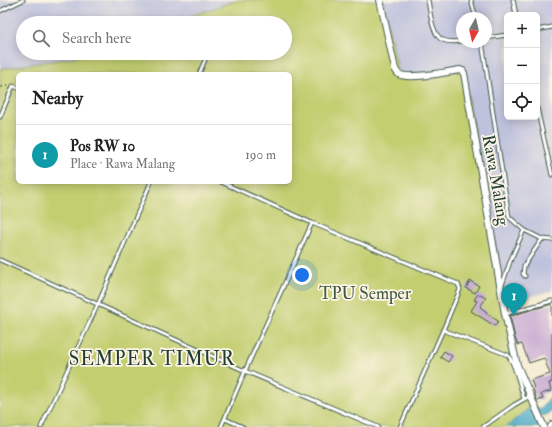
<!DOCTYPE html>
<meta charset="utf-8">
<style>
:root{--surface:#fff;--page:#f6f6f6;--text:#222;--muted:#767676;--line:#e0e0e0;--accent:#d1495b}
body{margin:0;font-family:"IM FELL Double Pica",serif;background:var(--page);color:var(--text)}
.controls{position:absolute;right:12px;top:12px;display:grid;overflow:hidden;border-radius:6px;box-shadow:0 2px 10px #0003}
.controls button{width:36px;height:36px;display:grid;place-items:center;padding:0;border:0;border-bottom:1px solid var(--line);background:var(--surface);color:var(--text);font:20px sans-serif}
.compass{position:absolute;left:456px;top:12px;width:36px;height:36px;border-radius:50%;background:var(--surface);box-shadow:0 2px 10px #0003;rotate:188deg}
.you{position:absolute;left:302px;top:275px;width:14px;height:14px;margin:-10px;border:3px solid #fff;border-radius:50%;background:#1a73e8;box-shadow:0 0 0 6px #1a73e833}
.badge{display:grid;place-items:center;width:26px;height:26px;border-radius:50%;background:var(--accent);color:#fff;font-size:13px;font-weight:700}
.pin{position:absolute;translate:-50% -33px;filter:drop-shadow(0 1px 2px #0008)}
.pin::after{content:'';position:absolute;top:21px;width:14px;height:12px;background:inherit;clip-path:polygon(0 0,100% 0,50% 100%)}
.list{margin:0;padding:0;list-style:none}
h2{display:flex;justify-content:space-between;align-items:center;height:52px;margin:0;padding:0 16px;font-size:17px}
h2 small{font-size:13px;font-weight:400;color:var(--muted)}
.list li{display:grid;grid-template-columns:26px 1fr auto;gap:12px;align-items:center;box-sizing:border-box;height:60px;padding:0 16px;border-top:1px solid var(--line)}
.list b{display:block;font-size:15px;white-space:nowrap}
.list p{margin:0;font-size:13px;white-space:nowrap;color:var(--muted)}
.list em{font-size:13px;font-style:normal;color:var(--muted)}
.icon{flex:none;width:22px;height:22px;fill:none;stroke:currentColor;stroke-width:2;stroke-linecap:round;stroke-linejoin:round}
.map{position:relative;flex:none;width:552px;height:427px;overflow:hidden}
.search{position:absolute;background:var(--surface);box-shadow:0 2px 10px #0003;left:16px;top:16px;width:276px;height:44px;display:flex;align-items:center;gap:10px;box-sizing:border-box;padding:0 14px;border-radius:22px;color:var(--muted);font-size:15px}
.panel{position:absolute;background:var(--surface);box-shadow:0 2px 10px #0003;left:16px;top:72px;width:276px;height:112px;border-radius:6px}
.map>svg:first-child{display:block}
.industrial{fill:#bfc2dd;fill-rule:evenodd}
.green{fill:#c2ce6f;stroke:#708652;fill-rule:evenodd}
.water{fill:#4bacca;stroke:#35747f}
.building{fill:#c4a5d2}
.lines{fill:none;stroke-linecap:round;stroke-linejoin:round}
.lane-casing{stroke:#3f574b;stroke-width:5}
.street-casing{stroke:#3f574b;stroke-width:8}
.path{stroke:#3f574b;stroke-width:1.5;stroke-dasharray:3 3;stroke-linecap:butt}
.lane{stroke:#fff;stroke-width:3}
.street{stroke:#fff;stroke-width:6}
.labels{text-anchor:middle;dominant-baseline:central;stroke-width:3.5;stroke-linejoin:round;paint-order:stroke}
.street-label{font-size:17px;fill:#1f3d34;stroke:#fcf5e5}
.park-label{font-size:17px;fill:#405a40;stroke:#fcf5e5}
.quarter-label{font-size:19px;letter-spacing:1px;fill:#1f3d34;stroke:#fcf5e5}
</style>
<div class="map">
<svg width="552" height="427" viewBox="0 0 552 427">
<rect width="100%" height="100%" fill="#fcf5e5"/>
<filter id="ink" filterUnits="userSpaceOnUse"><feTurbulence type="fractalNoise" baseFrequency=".025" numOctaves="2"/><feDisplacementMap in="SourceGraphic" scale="8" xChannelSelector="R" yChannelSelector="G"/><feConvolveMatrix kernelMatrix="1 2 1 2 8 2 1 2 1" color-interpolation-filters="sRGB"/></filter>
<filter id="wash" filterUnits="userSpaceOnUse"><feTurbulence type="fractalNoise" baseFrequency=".012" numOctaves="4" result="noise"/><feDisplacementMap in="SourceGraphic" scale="16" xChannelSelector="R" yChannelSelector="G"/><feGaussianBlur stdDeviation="0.9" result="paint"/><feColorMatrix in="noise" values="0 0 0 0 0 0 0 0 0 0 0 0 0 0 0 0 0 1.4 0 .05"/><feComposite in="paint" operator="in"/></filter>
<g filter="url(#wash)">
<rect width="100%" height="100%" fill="#f3eacf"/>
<g class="industrial">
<polygon points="0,0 238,0 171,23 23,23 23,53 84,53 70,58 0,69"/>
<path d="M382,0H552V291L503,304L416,76L399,74ZM507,15H537V117H507ZM462,18H486V42H462Z"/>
</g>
<path class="green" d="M238,0H382L399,74L463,71L517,365L544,427H0V69L70,58L84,53H285V23H171ZM18,74H290V182H18Z"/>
<g class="water">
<polygon points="552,395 552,410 546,415 541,416 537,409 541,408"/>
<polygon points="534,404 543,425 540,427 506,427"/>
</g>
<g id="blocks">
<g class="building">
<polygon points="470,281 479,286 475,293 466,288"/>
<polygon points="478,294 486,298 480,307 487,312 486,313 498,321 495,326 471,311 477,301 474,300"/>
<polygon points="552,304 552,382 549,383 551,391 541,394 543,399 537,401 533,388 534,388 531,380 550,374 544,358 529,363 522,344 518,345 515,338 510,316"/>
<polygon points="444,351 452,356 448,362 440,357"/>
</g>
</g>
</g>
<g filter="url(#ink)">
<use href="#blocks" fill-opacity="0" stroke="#3f574b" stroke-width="1"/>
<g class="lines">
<defs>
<g id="lane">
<path d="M428,0C430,11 432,36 443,40C448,42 456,42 462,41"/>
<polyline points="471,0 476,18"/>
<polyline points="513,0 516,15"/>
<polyline points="0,11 23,0"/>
<polyline points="537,30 552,27"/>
<polyline points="486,38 507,35"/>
<polyline points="482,42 509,217 524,230 542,239 552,240"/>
<polyline points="199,74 205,60"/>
<polyline points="537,108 552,175"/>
<polyline points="0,117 13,86 18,88"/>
<polyline points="221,182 312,223 458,284 460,289 459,292 443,330 400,427"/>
<polyline points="0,260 245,371 378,427"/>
<polyline points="525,276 523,274 524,266 542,239"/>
<polyline points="502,285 511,259 524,230"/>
<polyline points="505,314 552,301"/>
<path d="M443,330L508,355C516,366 520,386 524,399"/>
<polyline points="225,419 243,427"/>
<polyline points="41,427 98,304 151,182"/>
<polyline points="221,427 245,371 312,223"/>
<polyline points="483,427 514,405 530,396"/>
<polyline points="549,427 552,423"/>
</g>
<path id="street" d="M380,0L395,69C396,70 397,73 399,74C407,80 448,72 460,70L463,71L464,73L505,314L517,365L544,427"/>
</defs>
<use href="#lane" class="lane-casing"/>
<use href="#street" class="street-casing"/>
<polyline class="path" points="0,87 8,86"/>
<use href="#lane" class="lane"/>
<use href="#street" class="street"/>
</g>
</g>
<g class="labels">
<g class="street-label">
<text transform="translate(496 180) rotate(80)">Rawa Malang</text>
</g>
<g class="park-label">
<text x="365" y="293">TPU Semper</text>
</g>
<g class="quarter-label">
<text x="152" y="359">SEMPER TIMUR</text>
</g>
</g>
</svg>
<div class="controls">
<button>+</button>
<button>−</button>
<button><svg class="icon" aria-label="locate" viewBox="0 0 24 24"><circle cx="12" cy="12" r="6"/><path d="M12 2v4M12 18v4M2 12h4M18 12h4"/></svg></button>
</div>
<svg class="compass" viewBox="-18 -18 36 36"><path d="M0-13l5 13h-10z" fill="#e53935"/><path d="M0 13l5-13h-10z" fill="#767676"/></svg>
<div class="you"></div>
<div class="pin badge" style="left:514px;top:316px;background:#0f9aa8">1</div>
<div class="search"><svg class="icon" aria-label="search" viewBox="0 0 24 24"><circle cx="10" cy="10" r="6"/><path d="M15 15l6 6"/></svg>Search here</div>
<section class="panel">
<h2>Nearby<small></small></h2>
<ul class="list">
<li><span class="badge" style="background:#0f9aa8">1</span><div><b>Pos RW 10</b><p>Place · Rawa Malang</p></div><em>190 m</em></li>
</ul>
</section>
</div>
